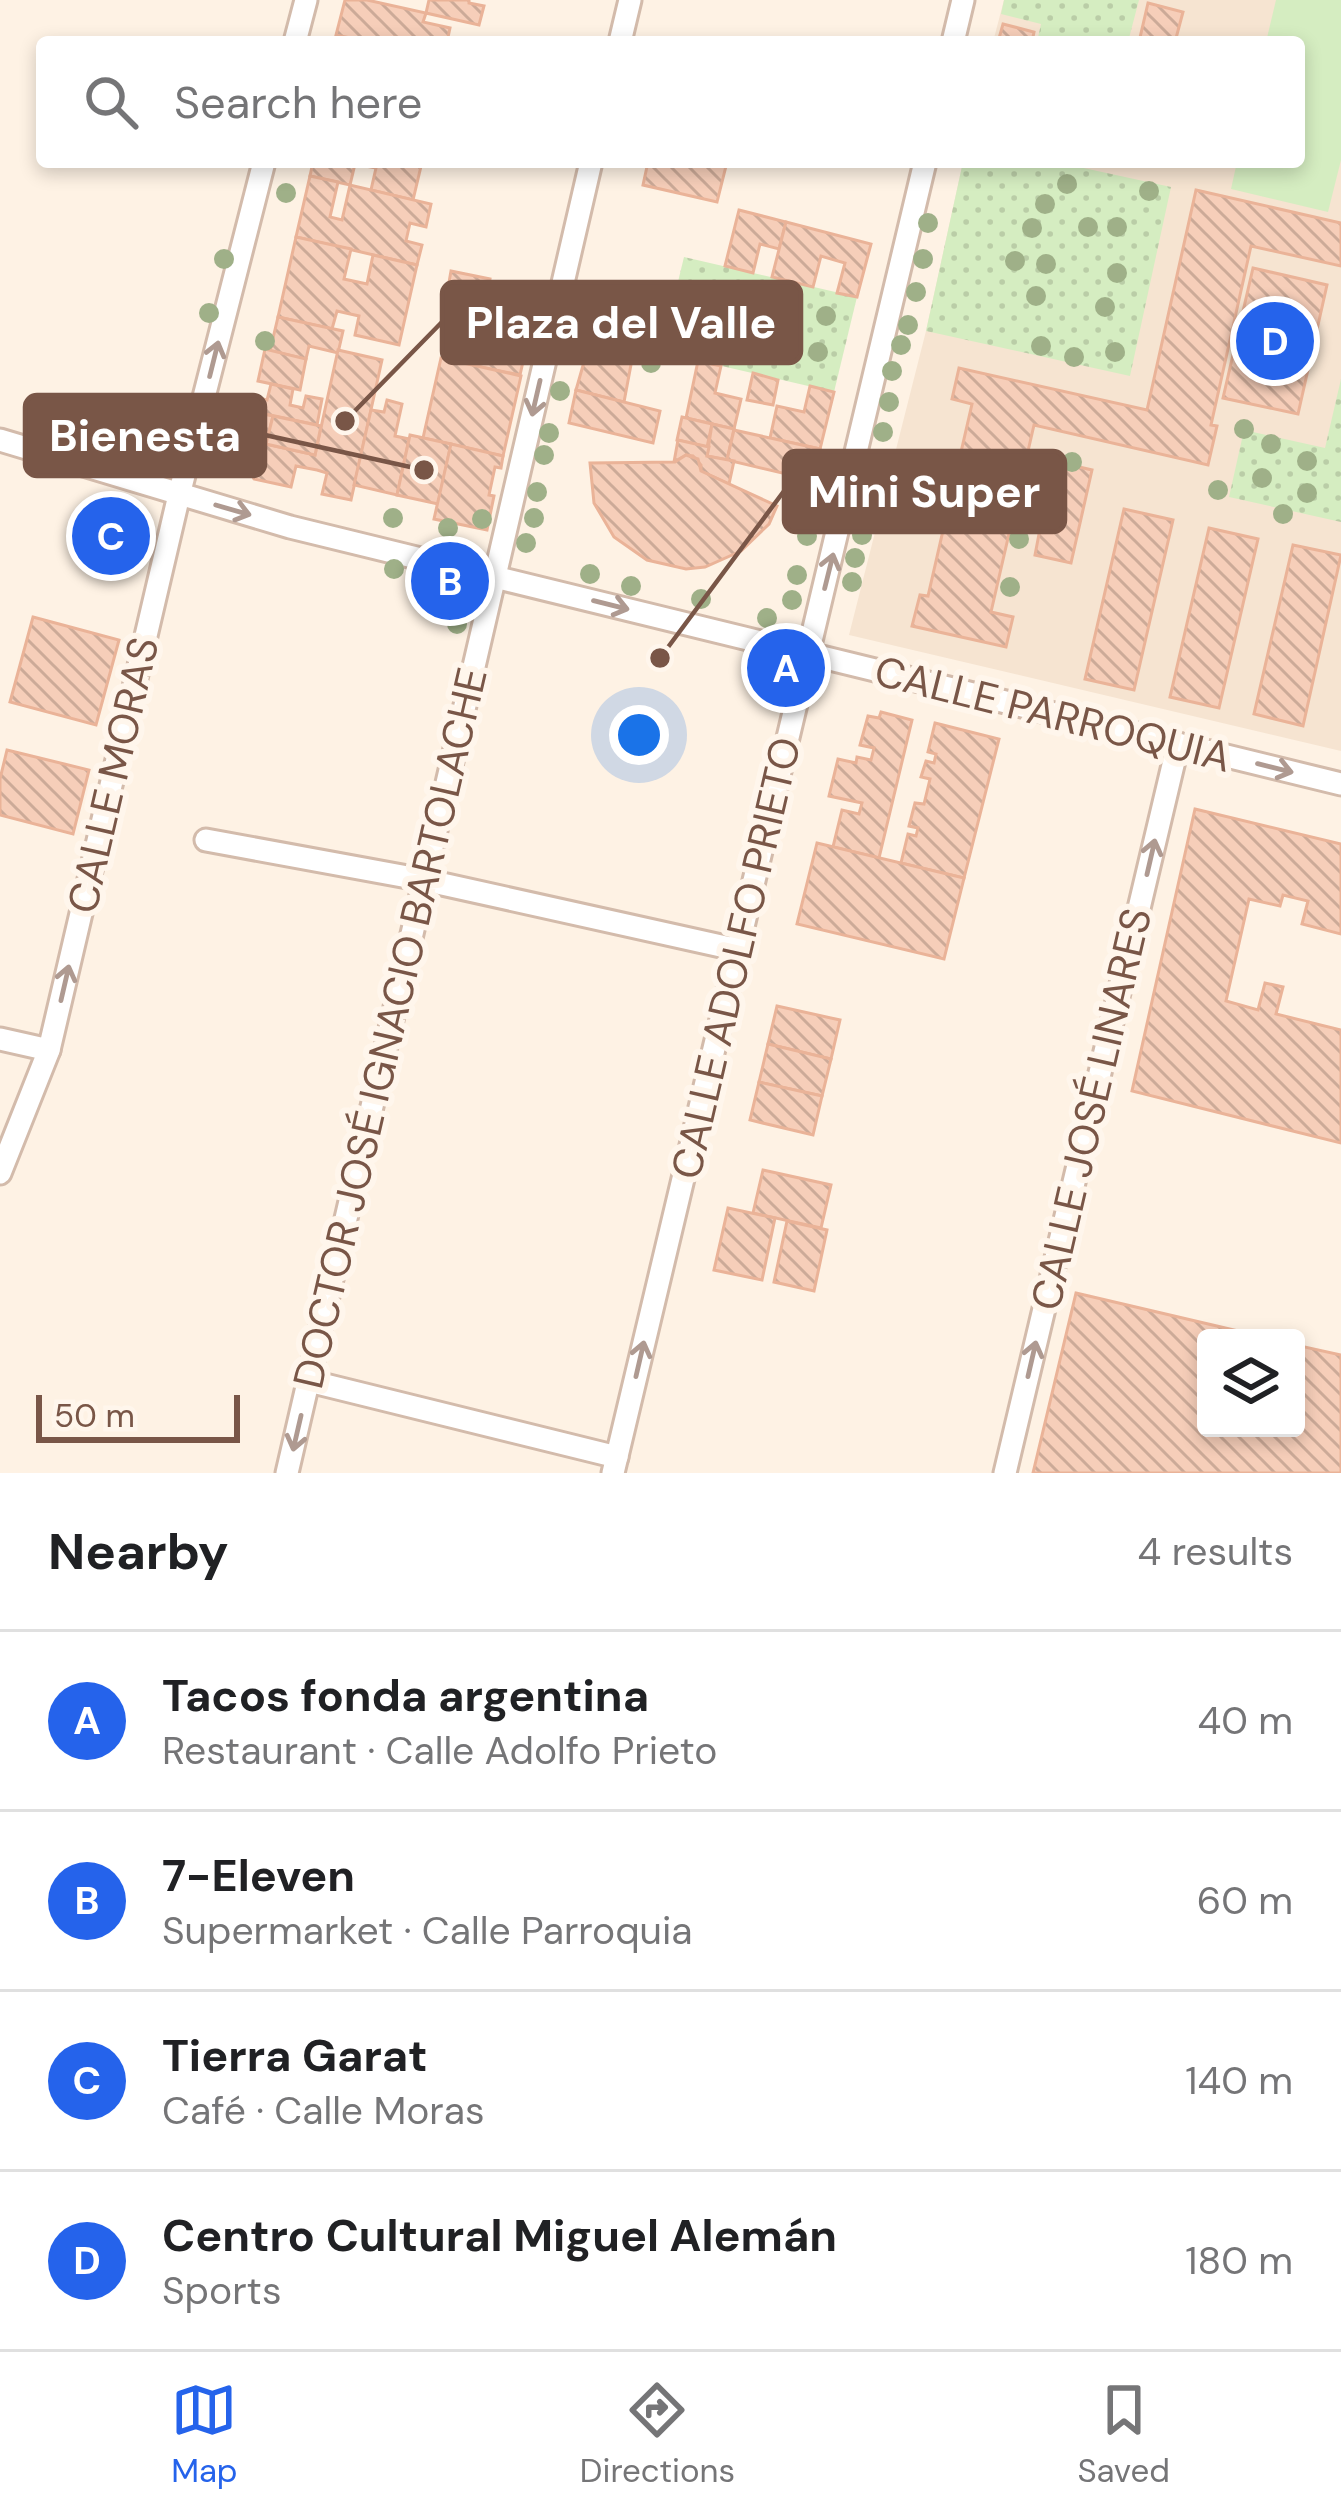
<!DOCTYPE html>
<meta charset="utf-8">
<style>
:root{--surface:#fff;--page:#f6f6f6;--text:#202124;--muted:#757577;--line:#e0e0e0;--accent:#2563eb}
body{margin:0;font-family:"DM Sans",sans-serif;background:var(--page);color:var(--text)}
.controls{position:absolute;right:36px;bottom:36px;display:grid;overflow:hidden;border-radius:12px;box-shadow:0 6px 18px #0003}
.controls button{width:108px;height:108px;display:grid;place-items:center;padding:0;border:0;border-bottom:3px solid var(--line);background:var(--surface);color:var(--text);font:60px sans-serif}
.scale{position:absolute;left:36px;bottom:30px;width:204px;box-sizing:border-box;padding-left:12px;border:6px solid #795647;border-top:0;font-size:33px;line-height:42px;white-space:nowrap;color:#795647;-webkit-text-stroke:9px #fff6ec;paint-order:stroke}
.you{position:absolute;left:639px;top:735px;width:42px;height:42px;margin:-30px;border:9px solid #fff;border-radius:50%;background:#1a73e8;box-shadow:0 0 0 18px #1a73e833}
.badge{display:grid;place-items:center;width:78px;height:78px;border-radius:50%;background:var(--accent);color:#fff;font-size:39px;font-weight:700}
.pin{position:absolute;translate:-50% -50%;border:6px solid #fff;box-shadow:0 3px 12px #0006}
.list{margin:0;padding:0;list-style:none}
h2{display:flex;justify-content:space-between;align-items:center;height:156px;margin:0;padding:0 48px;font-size:51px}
h2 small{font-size:39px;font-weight:400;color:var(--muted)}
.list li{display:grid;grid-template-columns:78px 1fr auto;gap:36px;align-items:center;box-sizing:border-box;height:180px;padding:0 48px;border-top:3px solid var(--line)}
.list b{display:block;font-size:45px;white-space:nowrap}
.list p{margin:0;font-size:39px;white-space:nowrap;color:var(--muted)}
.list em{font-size:39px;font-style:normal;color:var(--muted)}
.icon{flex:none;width:66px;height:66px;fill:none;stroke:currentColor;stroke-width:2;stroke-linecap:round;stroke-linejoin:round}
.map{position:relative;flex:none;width:1341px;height:1473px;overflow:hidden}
.search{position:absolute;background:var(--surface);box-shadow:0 6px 18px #0003;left:36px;right:36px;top:36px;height:132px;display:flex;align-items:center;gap:30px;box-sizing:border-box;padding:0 42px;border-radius:12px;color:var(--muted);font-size:45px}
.sheet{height:876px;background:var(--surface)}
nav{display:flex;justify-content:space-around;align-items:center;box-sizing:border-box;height:168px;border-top:3px solid var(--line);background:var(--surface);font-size:33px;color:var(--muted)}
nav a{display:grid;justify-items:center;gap:6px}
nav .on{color:var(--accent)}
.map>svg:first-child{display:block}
.residential{fill:#f6e4d1}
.green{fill:url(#green-dots)}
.pitch{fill:#d5edc1}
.building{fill:url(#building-back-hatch);stroke:#eab398;stroke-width:3}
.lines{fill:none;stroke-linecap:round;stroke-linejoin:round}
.minor-casing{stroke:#d3bbab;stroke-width:27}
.minor{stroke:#fff;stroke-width:21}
.tree{fill:#9fb088}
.oneway{stroke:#af9a91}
.labels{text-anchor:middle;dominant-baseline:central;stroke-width:12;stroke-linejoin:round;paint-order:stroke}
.street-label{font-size:42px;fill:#795647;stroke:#fff6ec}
.leader{fill:none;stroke:#795647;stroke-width:4.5}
.callout-dot{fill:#795647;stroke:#fff6ec;stroke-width:4.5}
.callout{fill:#795647;stroke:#795647;stroke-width:4.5}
.callout-label{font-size:45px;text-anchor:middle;font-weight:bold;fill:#fff}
</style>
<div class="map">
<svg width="1341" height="1473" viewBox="0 0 1341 1473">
<defs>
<pattern id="green-dots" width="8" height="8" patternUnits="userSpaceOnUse" patternTransform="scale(3)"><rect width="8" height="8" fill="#d5edc1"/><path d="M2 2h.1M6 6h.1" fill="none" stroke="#bacda7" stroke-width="1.8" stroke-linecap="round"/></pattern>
<pattern id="building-back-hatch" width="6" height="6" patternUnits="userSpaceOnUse" patternTransform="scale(3)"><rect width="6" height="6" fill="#f6ceb9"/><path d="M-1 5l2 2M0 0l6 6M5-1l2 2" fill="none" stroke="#ccaa98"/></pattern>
</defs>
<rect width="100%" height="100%" fill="#fef2e4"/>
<polygon class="residential" points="1004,0 1341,0 1341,751 849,635 926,331 963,162 1299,162 1299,42 993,42"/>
<g class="green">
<polygon points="1004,0 1139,0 1128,42 1037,42 1041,24 1001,14"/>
<polygon points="963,162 1056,162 1171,187 1130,376 926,331"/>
<polygon points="684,257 857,297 834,392 661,352"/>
<polygon points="1341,379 1341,522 1229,497 1244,430 1325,448"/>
</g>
<polygon class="pitch" points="1276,0 1341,0 1341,160 1328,212 1231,189 1237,162 1299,162 1299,42 1266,42"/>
<g class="building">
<polygon points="345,0 367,0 426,13 423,22 450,28 447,42 395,37 394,42 369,42 336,35"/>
<polygon points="429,0 469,0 469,3 484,6 479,25 426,13"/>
<polygon points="1148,3 1183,12 1175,42 1139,42"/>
<polygon points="1003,24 1034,32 1032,42 998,42"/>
<polygon points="313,162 422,162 413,200 371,190 376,168 355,164 350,185 310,176"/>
<polygon points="648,162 727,162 717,202 643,185"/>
<polygon points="310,176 338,182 330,217 342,220 350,185 431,204 426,227 410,223 406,241 422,245 417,265 296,237"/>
<polygon points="1196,190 1341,223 1341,266 1251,246 1211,425 1217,426 1208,465 1034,425 991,612 1013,617 1006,647 912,626 920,595 928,596 972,404 952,399 959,368 1147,410"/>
<polygon points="739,210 786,222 779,249 760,244 753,273 725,266"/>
<polygon points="786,222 871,244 857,297 837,293 845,263 821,256 813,287 772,277"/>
<polygon points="296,237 351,249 344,279 367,284 373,255 417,265 399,345 355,335 359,316 337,311 332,329 278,317"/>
<polygon points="1253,268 1327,285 1298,414 1223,398"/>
<polygon points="451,271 490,279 488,290 499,293 502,282 540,291 529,335 491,326 495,307 484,304 479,324 443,316"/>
<polygon points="610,290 643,298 635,327 647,330 640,356 633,354 624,402 576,390 592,334 596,335 600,319 608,321 610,312 604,311"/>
<polygon points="278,317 343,331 338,353 309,346 306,359 270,351"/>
<polygon points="461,320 529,335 520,375 452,361"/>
<polygon points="265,349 306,359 300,390 258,381"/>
<polygon points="338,350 382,360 351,500 322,494 327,473 317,470 296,466 291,487 254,479 241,455 251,411 273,416 266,444 315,455"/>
<polygon points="441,358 521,376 503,456 423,438"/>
<polygon points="698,361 721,366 715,393 741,399 734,429 686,418"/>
<polygon points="753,373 778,380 773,405 747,400"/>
<polygon points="271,384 293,389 290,405 303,408 306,396 322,399 317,425 256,412 259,398 267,400"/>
<polygon points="810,386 834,392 820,449 770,438 777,406 804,412"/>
<polygon points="576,390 660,411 653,443 569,423"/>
<polygon points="387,400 402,404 395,436 409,439 397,495 354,485 371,410 384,412"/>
<polygon points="273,416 321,426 315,455 266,444"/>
<polygon points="682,417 712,424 707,447 677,440"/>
<polygon points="712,424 734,429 727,460 707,456"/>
<polygon points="734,430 820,449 812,480 727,460"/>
<polygon points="410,435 451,444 438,504 397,495"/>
<polygon points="678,440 709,447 707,456 734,461 729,484 701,471 701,465 693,456 686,455 674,462"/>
<polygon points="451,444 503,456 501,468 495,467 489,495 494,496 487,530 434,519"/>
<polygon points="686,455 698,459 701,471 777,506 769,524 741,551 705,567 686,569 647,560 614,537 594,503 590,463 675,462"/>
<polygon points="1053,461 1092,470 1071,563 1035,555"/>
<polygon points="1124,509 1173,520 1134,690 1085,679"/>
<polygon points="1209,528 1258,539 1219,708 1170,697"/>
<polygon points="1293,545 1341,555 1303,726 1254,714"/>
<polygon points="33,617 119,640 96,725 10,702"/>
<polygon points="881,712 912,720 879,858 833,847 842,810 859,814 862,803 829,796 838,759 856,763 857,757 871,760 874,748 860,745 868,716 879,718"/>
<polygon points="935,723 999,739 964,878 901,863 908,834 916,836 918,828 909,826 915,803 924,804 930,779 921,777 926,761 934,763 936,754 928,752"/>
<polygon points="7,750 89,770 73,834 0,815 0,779"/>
<polygon points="1195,809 1341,844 1341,934 1302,924 1308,901 1283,895 1280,906 1249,899 1226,1001 1258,1010 1265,983 1283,987 1276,1014 1341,1030 1341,1143 1132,1091"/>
<polygon points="817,843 964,878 944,959 797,924"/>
<polygon points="777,1006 840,1020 831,1059 768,1044"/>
<polygon points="768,1044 831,1059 822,1096 759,1082"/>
<polygon points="759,1082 822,1096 813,1135 750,1120"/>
<polygon points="763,1170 831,1185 821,1228 753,1213"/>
<polygon points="728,1208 775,1218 762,1280 714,1270"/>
<polygon points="787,1221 827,1230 814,1291 774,1282"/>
<polygon points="1076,1293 1268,1338 1206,1338 1206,1428 1296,1428 1296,1345 1341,1355 1341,1473 1033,1473"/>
</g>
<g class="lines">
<defs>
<g id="minor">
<polyline points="295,42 306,0"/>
<polyline points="620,42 630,0"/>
<polyline points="953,42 963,0"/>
<polyline points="0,440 290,527 1341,784"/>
<polyline points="206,840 424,880 739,950"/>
<polyline points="0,1039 49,1050"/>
<polyline points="0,1173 49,1050 179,495 264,162"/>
<polyline points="309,1381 617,1457"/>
<polyline points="287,1473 591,162"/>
<polyline points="613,1473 925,162"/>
<polyline points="1005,1473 1178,744"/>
</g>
</defs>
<use href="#minor" class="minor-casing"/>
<use href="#minor" class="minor"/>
</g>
<g class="tree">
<circle cx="1067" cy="184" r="10"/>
<circle cx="1149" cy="191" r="10"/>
<circle cx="286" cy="193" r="10"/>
<circle cx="1045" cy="204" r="10"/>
<circle cx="928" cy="223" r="10"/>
<circle cx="1088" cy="227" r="10"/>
<circle cx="1117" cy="227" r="10"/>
<circle cx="1032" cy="228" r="10"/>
<circle cx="224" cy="259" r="10"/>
<circle cx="923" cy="259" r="10"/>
<circle cx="1015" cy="261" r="10"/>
<circle cx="1046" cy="264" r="10"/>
<circle cx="1117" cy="273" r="10"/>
<circle cx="916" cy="292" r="10"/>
<circle cx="1036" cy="296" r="10"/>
<circle cx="1105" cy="307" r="10"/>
<circle cx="209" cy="313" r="10"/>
<circle cx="826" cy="316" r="10"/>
<circle cx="908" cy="325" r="10"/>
<circle cx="265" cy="341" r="10"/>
<circle cx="901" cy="345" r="10"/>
<circle cx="1041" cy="346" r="10"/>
<circle cx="818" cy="352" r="10"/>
<circle cx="1115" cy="352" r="10"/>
<circle cx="565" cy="353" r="10"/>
<circle cx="1074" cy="357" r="10"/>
<circle cx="651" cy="363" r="10"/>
<circle cx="892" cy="371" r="10"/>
<circle cx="560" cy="391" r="10"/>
<circle cx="889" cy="402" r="10"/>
<circle cx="1244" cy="429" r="10"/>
<circle cx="883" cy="432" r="10"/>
<circle cx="549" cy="433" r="10"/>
<circle cx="1271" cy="444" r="10"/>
<circle cx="544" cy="455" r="10"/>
<circle cx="1307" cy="461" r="10"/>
<circle cx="1072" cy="462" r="10"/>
<circle cx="1262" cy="478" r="10"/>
<circle cx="1218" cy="490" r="10"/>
<circle cx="537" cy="492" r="10"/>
<circle cx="1307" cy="493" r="10"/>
<circle cx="1283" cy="514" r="10"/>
<circle cx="393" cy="518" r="10"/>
<circle cx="534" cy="518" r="10"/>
<circle cx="482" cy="519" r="10"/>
<circle cx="448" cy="528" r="10"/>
<circle cx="862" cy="535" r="10"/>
<circle cx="807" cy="536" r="10"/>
<circle cx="1019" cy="539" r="10"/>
<circle cx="526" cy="543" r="10"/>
<circle cx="855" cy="558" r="10"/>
<circle cx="394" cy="569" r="10"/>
<circle cx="590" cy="574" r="10"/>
<circle cx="797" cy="575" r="10"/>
<circle cx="423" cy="577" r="10"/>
<circle cx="852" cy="582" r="10"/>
<circle cx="631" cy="586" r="10"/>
<circle cx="1010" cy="587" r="10"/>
<circle cx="701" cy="599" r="10"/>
<circle cx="792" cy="600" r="10"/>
<circle cx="767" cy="618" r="10"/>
<circle cx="457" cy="624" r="10"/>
</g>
<defs><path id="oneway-shaft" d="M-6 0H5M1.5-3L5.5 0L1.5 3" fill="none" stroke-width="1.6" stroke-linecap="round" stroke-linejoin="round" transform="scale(3)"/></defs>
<g class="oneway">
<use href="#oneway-shaft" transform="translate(214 359) rotate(-76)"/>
<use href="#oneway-shaft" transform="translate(536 398) rotate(103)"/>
<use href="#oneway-shaft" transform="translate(233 510) rotate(16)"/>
<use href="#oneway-shaft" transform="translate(829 571) rotate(-76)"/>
<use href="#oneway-shaft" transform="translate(611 605) rotate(14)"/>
<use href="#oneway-shaft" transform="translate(1275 768) rotate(14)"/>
<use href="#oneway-shaft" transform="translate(1151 857) rotate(-77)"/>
<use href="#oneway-shaft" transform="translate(65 983) rotate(-77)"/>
<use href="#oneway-shaft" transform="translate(640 1359) rotate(-77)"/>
<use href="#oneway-shaft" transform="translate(1032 1359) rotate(-77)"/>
<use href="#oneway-shaft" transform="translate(297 1433) rotate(103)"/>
</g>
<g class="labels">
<g class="street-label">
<text transform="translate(1053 714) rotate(14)">CALLE PARROQUIA</text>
<text transform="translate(113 775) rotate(-77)">CALLE MORAS</text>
<text transform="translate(736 958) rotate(-77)">CALLE ADOLFO PRIETO</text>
<text transform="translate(390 1028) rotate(-77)">DOCTOR JOSÉ IGNACIO BARTOLACHE</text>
<text transform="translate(1091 1109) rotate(-77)">CALLE JOSÉ LINARES</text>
</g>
</g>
<path class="leader" d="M345 421L442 322M424 470L265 435M660 658L784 491"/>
<g class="callout-dot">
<circle cx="345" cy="421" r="12"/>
<circle cx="424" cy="470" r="12"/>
<circle cx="660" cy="658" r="12"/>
</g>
<g class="callout">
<rect x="442" y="282" width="359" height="81" rx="12"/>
<rect x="25" y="395" width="240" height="81" rx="12"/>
<rect x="784" y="451" width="281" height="81" rx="12"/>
</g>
<g class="callout-label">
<text x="621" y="338">Plaza del Valle</text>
<text x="145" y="451">Bienesta</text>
<text x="924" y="507">Mini Super</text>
</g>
</svg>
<div class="controls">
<button><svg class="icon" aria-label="layers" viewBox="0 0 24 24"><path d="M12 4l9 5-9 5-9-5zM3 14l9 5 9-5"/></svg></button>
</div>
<div class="scale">50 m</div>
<div class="you"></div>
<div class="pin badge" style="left:786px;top:668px">A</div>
<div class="pin badge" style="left:450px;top:581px">B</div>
<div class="pin badge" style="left:111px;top:536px">C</div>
<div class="pin badge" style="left:1275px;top:341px">D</div>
<div class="search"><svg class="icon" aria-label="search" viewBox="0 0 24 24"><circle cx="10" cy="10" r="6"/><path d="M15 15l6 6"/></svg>Search here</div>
</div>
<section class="sheet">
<h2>Nearby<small>4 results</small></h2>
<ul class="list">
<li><span class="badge">A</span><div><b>Tacos fonda argentina</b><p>Restaurant · Calle Adolfo Prieto</p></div><em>40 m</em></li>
<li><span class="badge">B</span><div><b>7-Eleven</b><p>Supermarket · Calle Parroquia</p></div><em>60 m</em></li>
<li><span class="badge">C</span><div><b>Tierra Garat</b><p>Café · Calle Moras</p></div><em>140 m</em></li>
<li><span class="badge">D</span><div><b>Centro Cultural Miguel Alemán</b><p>Sports</p></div><em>180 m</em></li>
</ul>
</section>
<nav>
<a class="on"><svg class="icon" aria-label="map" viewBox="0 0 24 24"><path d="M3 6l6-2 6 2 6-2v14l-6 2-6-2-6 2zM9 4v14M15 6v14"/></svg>Map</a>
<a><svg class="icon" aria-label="directions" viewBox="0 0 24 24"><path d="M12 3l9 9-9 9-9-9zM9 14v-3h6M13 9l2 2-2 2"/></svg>Directions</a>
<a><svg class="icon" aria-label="saved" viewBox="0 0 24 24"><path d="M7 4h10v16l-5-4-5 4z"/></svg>Saved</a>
</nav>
